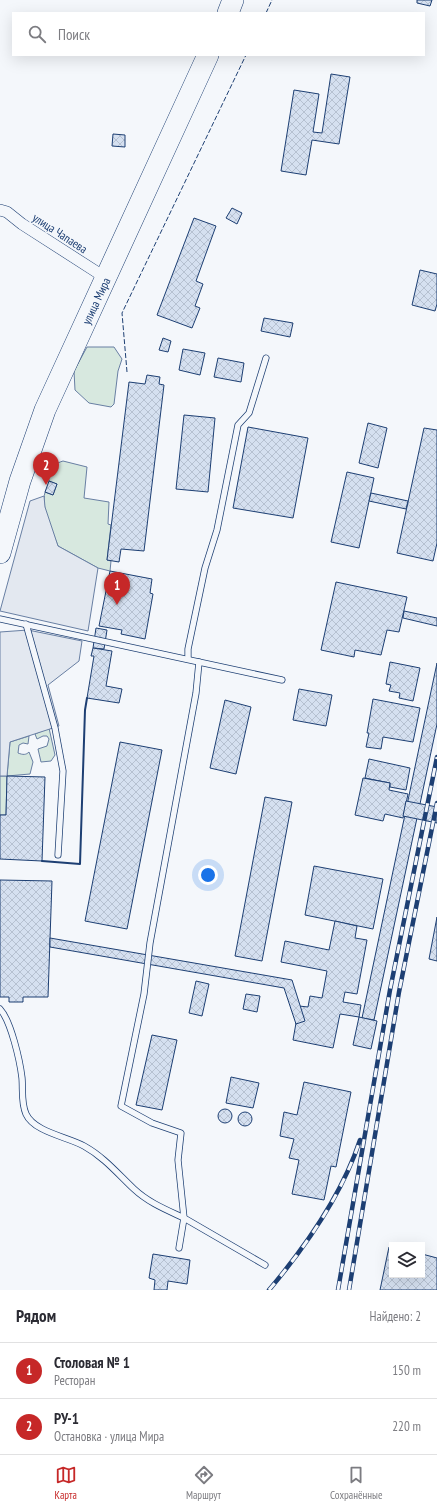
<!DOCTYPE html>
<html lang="ru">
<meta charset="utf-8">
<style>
:root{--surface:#fff;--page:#f7f7f7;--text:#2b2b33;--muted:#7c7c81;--line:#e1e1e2;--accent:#c62828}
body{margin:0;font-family:"PT Sans Narrow",sans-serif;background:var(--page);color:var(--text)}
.controls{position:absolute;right:12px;bottom:12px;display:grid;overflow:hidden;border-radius:0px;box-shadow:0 4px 16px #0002}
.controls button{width:36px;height:36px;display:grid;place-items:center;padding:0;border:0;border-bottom:1px solid var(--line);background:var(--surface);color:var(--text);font:20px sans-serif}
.you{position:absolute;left:208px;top:875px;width:14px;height:14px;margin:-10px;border:3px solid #fff;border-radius:50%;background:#1a73e8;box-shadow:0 0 0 6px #1a73e833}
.badge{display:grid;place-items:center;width:26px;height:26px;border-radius:50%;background:var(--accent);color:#fff;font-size:13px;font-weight:700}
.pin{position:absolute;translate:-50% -33px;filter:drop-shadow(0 1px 2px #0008)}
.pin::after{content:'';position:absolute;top:21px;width:14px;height:12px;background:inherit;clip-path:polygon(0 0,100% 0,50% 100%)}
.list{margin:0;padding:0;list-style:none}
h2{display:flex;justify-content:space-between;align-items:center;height:52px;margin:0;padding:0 16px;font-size:17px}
h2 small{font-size:13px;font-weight:400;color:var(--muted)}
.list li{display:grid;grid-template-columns:26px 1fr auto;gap:12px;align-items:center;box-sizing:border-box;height:56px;padding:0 16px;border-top:1px solid var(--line)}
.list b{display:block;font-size:15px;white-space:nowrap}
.list p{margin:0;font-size:13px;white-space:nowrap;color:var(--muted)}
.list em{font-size:13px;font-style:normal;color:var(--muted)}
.icon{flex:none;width:22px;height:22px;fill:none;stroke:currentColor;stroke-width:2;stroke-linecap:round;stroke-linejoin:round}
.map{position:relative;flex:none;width:437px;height:1290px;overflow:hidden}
.search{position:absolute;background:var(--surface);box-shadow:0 4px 16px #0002;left:12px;right:12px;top:12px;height:44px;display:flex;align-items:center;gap:10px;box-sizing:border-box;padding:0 14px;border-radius:0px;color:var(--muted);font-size:15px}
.sheet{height:164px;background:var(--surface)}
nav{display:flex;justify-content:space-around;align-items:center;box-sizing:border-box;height:56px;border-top:1px solid var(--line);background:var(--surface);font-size:11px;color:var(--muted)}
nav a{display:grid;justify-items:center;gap:2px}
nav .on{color:var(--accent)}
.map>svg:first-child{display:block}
.green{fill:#d7e8df;stroke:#687fa3}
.parking{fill:#e3e8f0;stroke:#687fa3}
.building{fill:url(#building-cross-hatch);stroke:#1d3f73}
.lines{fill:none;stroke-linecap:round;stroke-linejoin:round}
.lane-casing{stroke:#1d3f73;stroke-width:7}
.street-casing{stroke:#1d3f73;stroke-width:12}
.highway-casing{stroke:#1d3f73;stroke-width:22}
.lane{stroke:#f4f7fb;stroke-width:5.5}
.street{stroke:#f4f7fb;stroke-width:11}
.highway{stroke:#f4f7fb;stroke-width:21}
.rail-casing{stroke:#1d3f73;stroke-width:4.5}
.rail{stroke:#f4f7fb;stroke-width:3;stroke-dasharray:9;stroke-linecap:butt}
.fence{stroke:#1d3f73;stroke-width:1;stroke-dasharray:5 2;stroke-linecap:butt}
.wall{stroke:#1d3f73;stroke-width:2}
.labels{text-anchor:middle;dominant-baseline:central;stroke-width:3;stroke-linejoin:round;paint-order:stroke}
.street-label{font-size:12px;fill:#1d3f73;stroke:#f4f7fb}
</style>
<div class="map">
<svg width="437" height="1290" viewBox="0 0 437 1290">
<defs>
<pattern id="building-cross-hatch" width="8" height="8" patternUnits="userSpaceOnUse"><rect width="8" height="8" fill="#d5e0f0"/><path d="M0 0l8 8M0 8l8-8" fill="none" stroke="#b6c1d1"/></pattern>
</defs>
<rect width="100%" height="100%" fill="#f4f7fb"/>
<g class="green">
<polygon points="87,347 114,347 122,359 118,371 114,404 111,407 89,403 75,390 74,371"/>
<path d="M63,461L87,467L84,498L109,502L108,524L111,525L107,560L111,561L110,571L98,568L58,546C52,530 41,510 45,492L53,495L57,484L49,481L48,473C52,467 56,463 63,461Z"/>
<polygon points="49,728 55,755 51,761 41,762 38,749 47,746 49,739 47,736 43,736 37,739 35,734"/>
<path d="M29,736L28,744L23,743L19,745L18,753C23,755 26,755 29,752L33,762L30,774L7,776L6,815H0V776H7L10,742Z"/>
</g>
<g class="parking">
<polygon points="44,496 45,507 58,546 98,568 88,631 0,611 30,501"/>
<polygon points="28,630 82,641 79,661 48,685 59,726 10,742 7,776 0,776 0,632"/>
</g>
<g class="building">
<polygon points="417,0 432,0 430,6 417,3"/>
<polygon points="331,74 350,77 339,144 312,140 306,175 281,171 294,90 319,94 313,132 322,133"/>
<polygon points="113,134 125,135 125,147 112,146"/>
<polygon points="232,208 242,213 237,224 226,218"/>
<polygon points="194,218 216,226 196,281 203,284 195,306 200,308 192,328 157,315"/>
<polygon points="420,270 437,274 437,304 435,311 412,305"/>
<polygon points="264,318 293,323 290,337 261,331"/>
<polygon points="163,338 171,341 168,352 159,350"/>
<polygon points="183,349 205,353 200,375 179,370"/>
<polygon points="218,358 244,363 241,382 214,377"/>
<polygon points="147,375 160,377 159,384 164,385 144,551 121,549 119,562 107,560 129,382 145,384"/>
<polygon points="184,415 215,418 208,492 176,489"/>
<polygon points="368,423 387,428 378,468 359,463"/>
<polygon points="248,427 308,438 293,518 233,508"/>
<polygon points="424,428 437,430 437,543 433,561 397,553"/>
<polygon points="347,472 374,478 359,548 331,542"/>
<polygon points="49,481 57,484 53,495 45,492"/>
<polygon points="371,493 408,501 406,509 369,501"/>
<polygon points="110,571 152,579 150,593 153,594 145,639 121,634 122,630 99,626"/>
<polygon points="336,582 407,597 399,632 387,630 381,655 355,650 354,657 321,650"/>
<polygon points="404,611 437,618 437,626 403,618"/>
<polygon points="96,628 107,630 104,649 93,648"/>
<polygon points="93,648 112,651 106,686 122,689 119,703 87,698 94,656 91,656"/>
<polygon points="390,662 420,668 413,701 399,698 400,693 389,691 391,685 386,684"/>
<polygon points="437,663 437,724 374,1020 362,1018"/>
<polygon points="299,689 332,695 326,726 293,720"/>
<polygon points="373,699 420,708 413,742 383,737 381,749 366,747 369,733 367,733"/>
<polygon points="225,700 251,707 236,774 210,768"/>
<polygon points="120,742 162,750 127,929 85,921"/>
<polygon points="369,759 410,768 406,790 390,787 390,783 365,778"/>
<polygon points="7,776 45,777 42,861 0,859 0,815 6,815"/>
<polygon points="363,778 390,783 389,790 408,794 403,818 385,814 383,821 355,815"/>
<polygon points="265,797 292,802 262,961 235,956"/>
<polygon points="406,801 437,807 437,823 403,816"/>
<polygon points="314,866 383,879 373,929 305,915"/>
<polygon points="0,880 52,881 48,997 23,997 23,1002 9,1002 9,997 0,997"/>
<polygon points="437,917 437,961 429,959"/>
<polygon points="335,921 357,926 355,938 367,940 357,994 345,992 343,1002 361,1005 359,1017 340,1014 333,1048 293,1040 299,1006 308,1007 310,996 322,998 327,971 281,962 285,941 329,950"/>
<polygon points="50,938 292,980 305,1021 296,1024 284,988 50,947"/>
<polygon points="196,981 209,984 202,1016 189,1013"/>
<polygon points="246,994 260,996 257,1012 243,1009"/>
<polygon points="359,1017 377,1021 371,1049 353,1045"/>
<polygon points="152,1035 177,1040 162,1110 136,1105"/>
<polygon points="231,1077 259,1083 253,1108 226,1103"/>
<polygon points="304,1082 351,1092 336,1167 331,1166 324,1200 292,1194 299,1160 289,1158 294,1139 280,1136 284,1112 297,1115"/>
<circle cx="225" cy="1116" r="7"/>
<circle cx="245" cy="1119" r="7"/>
<polygon points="389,1247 392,1248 392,1275 422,1275 422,1254 437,1258 437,1290 380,1290"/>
<polygon points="153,1254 190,1260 187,1284 168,1281 167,1290 154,1290 155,1280 149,1278"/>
</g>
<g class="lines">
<defs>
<g id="lane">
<polyline points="0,619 282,680"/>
<polyline points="26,624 55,728 63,771 58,855"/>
<polyline points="188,659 188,649 205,568 217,530 238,425 249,413 266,358"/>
<polyline points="199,662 196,693 150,943 144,994 121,1106 152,1123 181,1133 178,1160 184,1218 265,1265"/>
<path d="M0,1009C11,1021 20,1061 22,1078C23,1090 21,1103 26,1114C34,1132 68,1137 84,1146C104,1157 118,1174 134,1189C149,1203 167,1210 184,1218L179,1248"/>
</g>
<polyline id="street" points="0,210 7,212 22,224 106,278"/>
<g id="highway">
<polyline points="228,13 233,0"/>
<polyline points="0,553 20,481 45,410 208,55"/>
</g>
</defs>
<use href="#lane" class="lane-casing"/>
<use href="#street" class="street-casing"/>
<use href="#highway" class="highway-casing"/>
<use href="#lane" class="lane"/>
<use href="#street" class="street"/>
<use href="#highway" class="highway"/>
<defs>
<g id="rail">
<path d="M269,1290C306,1246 342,1195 360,1140"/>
<polyline points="338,1290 390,990 437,757"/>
<polyline points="349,1290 399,992 437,803"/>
</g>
</defs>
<use href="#rail" class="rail-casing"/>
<use href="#rail" class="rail"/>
<g class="fence">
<polyline points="266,13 272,0"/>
<polyline points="127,372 122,313 246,55"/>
</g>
<polyline class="wall" points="42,861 80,864 85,710 87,698"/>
</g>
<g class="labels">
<g class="street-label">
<text transform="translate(60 233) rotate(33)">улица Чапаева</text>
<text transform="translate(96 301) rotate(-65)">улица Мира</text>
</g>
</g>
</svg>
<div class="controls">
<button><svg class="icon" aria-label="layers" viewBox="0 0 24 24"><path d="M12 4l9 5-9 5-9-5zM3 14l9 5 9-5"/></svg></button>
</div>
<div class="you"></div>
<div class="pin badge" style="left:117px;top:605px">1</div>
<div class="pin badge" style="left:46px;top:485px">2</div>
<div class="search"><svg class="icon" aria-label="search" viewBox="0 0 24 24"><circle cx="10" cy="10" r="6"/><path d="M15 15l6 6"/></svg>Поиск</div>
</div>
<section class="sheet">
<h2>Рядом<small>Найдено: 2</small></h2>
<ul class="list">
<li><span class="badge">1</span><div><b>Столовая № 1</b><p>Ресторан</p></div><em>150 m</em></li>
<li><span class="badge">2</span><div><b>РУ-1</b><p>Остановка · улица Мира</p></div><em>220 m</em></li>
</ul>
</section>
<nav>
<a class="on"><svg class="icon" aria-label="map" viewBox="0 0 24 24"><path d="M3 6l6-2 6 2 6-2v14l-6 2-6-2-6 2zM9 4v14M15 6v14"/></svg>Карта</a>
<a><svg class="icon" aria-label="directions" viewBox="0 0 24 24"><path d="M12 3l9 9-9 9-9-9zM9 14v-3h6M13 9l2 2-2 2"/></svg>Маршрут</a>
<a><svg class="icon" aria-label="saved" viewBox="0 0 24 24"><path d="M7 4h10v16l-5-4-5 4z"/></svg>Сохранённые</a>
</nav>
